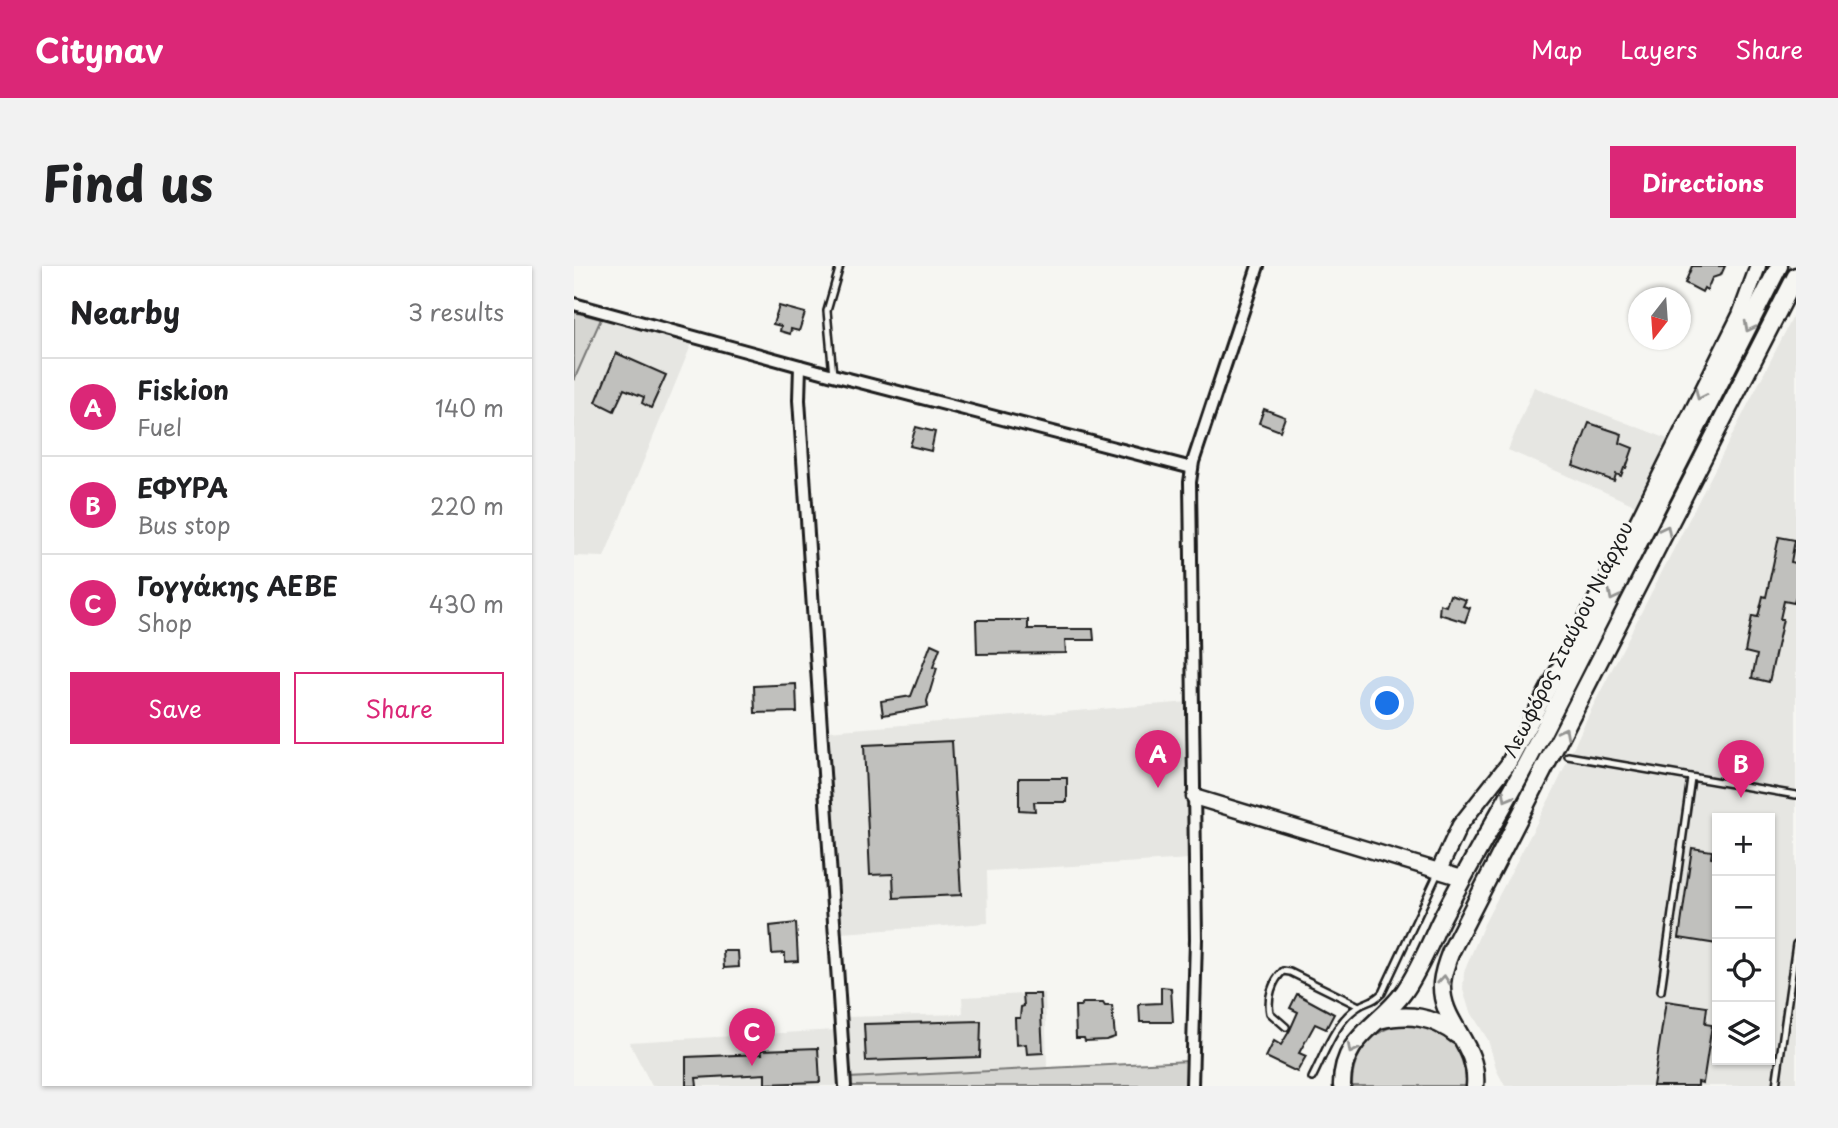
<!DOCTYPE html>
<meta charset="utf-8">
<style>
:root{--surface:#fff;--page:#f2f2f2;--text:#202124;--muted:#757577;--line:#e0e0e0;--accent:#db2777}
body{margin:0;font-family:"Playpen Sans",sans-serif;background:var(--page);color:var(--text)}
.controls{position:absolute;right:21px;bottom:21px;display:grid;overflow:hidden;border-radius:0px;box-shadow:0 2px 5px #0004}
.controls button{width:63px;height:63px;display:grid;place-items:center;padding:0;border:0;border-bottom:2px solid var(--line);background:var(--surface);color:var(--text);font:35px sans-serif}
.compass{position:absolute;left:1054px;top:21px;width:63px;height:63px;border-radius:50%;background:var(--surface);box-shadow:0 2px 5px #0004;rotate:197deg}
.you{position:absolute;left:814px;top:438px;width:24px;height:24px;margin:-18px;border:5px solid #fff;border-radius:50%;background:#1a73e8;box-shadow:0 0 0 10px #1a73e833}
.badge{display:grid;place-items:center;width:46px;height:46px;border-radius:50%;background:var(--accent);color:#fff;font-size:23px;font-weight:700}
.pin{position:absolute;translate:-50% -58px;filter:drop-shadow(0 2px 4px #0008)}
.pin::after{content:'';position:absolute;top:37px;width:24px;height:21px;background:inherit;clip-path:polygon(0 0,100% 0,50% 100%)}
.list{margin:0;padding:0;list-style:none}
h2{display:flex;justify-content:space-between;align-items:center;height:91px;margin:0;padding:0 28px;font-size:30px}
h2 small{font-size:23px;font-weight:400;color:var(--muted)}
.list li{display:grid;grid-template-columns:46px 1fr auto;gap:21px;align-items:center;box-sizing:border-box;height:98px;padding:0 28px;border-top:2px solid var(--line)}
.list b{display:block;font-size:26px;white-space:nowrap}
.list p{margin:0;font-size:23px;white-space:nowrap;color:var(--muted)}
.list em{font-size:23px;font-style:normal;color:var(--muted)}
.actions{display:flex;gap:14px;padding:21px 28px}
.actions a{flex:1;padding:16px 0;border:2px solid var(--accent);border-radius:0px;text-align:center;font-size:24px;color:var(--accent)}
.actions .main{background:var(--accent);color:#fff}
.icon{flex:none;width:38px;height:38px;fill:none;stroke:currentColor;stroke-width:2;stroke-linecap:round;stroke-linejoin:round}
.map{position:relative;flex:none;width:1222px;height:820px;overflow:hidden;border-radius:0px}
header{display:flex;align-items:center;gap:42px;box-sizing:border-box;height:98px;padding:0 35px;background:var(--accent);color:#fff}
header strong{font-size:33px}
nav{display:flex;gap:38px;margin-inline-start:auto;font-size:24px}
.intro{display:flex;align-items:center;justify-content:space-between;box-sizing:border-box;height:168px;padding:0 42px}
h1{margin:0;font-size:49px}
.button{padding:18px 32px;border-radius:0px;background:var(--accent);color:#fff;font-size:24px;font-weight:700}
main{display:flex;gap:42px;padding:0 42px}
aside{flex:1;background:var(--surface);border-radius:0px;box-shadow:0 2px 5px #0004}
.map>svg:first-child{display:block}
.built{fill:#e6e6e2;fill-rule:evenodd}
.green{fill:#d6d6d2;stroke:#797977;stroke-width:2}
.building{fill:#c0c0bd;stroke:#1c1c1c;stroke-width:2}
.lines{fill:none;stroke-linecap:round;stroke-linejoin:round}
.service-casing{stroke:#1c1c1c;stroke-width:10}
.minor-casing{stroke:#1c1c1c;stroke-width:16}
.tertiary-casing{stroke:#1c1c1c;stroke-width:19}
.secondary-casing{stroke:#1c1c1c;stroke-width:21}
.service{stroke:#f6f6f2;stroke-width:5}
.minor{stroke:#f6f6f2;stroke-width:10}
.tertiary{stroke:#f6f6f2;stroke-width:14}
.secondary{stroke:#f6f6f2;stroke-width:16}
.oneway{stroke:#949492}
.labels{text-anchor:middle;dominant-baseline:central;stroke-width:6;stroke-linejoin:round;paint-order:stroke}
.street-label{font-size:19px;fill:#1c1c1c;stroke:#f6f6f2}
</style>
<header>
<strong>Citynav</strong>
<nav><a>Map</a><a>Layers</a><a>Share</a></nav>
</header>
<div class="intro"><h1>Find us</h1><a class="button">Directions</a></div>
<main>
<aside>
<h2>Nearby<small>3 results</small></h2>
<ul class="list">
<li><span class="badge">A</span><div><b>Fiskion</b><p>Fuel</p></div><em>140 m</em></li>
<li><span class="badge">B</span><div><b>ΕΦΥΡΑ</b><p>Bus stop</p></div><em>220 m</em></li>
<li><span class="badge">C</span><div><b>Γογγάκης ΑΕΒΕ</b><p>Shop</p></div><em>430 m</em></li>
</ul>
<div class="actions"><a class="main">Save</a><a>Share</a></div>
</aside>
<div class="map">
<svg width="1222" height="820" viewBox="0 0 1222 820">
<rect width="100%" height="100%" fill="#f6f6f2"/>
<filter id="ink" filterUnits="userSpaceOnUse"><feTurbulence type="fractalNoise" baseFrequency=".0143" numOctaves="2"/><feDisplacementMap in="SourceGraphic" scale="14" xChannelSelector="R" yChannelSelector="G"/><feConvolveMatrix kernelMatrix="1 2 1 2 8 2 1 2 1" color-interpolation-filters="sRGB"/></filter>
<g filter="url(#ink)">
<g class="built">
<path d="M1222,45V820H931L923,805L914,774L895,743L889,724L890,706L910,658L982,520L1014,450ZM1143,552H1196V794H1143Z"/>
<polygon points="27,53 118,77 30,291 0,290 0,114"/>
<polygon points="960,121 1094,173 1063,240 934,184"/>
<polygon points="615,436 617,593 413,605 414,657 267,667 254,465"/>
<polygon points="471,727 473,801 275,812 271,751 389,748 388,731"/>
<polygon points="261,764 264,820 78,820 55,776"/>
</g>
<g class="green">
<polygon points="0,46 27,53 0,114"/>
<path d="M833,757C873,762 892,779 894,820H778C778,786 799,762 833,757Z"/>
<polygon points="615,795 614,820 276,820 275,812"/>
</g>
<g class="building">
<polygon points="1118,0 1151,0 1147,9 1138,12 1133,24 1130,22 1128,26 1111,17"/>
<polygon points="205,40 231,47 225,65 217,63 216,68 206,65 207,60 199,58"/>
<polygon points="42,87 92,109 77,142 68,137 70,131 50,123 40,145 22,136"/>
<polygon points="690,143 711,151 706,165 685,157"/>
<polygon points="1015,157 1048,168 1046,177 1059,182 1052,202 1050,202 1047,210 1042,208 1040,215 999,200"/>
<polygon points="342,161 361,166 357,185 336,180"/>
<polygon points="1205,271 1221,274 1217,296 1222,297 1222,330 1220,337 1210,335 1206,353 1209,353 1195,416 1178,412 1183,389 1171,386 1178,350 1184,351 1189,330 1192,331"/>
<polygon points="876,329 892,334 889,340 896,342 891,356 865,348 866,338 872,340"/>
<polygon points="402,354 454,354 454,363 519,363 520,374 491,374 492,387 403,388"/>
<polygon points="357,378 366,382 359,401 363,402 353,435 354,441 309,449 307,435 337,430"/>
<polygon points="222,418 223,446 181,447 180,420"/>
<polygon points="378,475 387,629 320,632 319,608 296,609 290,479"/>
<polygon points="445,512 493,512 493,536 460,536 461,545 445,544"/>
<polygon points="1118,582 1138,585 1137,592 1143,593 1143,678 1105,672"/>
<polygon points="222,657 224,695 211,696 211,687 198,688 196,660"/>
<polygon points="149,685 164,685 165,701 150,702"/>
<polygon points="587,721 597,722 599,756 566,756 565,738 587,737"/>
<polygon points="449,728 466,728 469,787 453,788 452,778 442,779 441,752 446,752 447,741 450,740"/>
<polygon points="723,728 760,748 752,763 741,758 725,787 732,790 723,806 692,791 700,775 707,779 716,764 724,746 716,742"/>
<polygon points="1092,735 1133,741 1131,758 1138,759 1129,817 1124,816 1124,820 1079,820"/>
<polygon points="509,737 529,737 531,740 538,740 541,771 532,774 511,775 510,772 502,772 501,740 506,740"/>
<polygon points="407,755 406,791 292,795 290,758"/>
<polygon points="244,782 246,816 191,818 191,808 122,812 123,820 112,820 112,791 188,788 187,784"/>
</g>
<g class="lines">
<defs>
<g id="service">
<polyline points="259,109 253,45 266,0"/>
<polyline points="994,490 1222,529"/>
<polyline points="1087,725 1117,512"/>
<path d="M712,761L696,747C693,732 698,716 709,705L716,706L785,740"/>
<path d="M738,812C750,789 761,755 784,741C794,734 797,738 808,727L865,605"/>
<polyline points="1202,820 1222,678"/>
</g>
<g id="minor">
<polyline points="0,38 259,109 618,202"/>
<polyline points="226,100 225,134 271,820"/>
<polyline points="618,820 622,673 616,216 619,196 684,0"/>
</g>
<g id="tertiary">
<polyline points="620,531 888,612"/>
<polyline points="865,604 886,559 934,498 1060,262 1166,49 1184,0"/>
</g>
<g id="secondary">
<path d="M805,754C834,747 859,750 883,769"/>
<path d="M768,820C767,771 806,760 830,726C844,706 854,682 864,660C894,599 929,543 960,483C1043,322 1124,161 1205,0"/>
<path d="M901,820C905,777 866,758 868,717C869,706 873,695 877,685L1222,10"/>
</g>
</defs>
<use href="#service" class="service-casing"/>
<use href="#minor" class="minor-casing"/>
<use href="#tertiary" class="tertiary-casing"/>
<use href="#secondary" class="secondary-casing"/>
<use href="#service" class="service"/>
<use href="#minor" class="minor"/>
<use href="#tertiary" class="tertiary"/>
<use href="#secondary" class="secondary"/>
</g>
<defs><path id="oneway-chevron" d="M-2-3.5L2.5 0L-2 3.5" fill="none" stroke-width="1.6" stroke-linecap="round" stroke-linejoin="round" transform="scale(1.75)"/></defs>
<g class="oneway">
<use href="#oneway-chevron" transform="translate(1175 61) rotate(117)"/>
<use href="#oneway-chevron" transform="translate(1126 129) rotate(116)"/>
<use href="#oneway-chevron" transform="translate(1092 264) rotate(-63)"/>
<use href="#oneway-chevron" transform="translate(1039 330) rotate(117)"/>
<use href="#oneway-chevron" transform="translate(990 466) rotate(-63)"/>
<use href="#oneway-chevron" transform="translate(933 531) rotate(119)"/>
<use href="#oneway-chevron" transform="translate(870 714) rotate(-85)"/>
<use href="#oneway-chevron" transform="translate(778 783) rotate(118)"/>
</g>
</g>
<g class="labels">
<g class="street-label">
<text transform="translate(993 373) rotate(-63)">Λεωφόρος Σταύρου Νιάρχου</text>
</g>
</g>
</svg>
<div class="controls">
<button>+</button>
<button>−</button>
<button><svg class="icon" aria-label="locate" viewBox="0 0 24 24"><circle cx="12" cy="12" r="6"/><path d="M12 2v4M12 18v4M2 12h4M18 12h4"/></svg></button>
<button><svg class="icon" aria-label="layers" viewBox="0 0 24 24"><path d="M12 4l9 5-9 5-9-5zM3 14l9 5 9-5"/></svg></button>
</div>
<svg class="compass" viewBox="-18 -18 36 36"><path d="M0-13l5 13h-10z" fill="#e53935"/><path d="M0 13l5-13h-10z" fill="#757577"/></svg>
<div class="you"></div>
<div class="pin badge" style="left:584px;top:522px">A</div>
<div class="pin badge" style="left:1167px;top:532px">B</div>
<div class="pin badge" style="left:178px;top:800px">C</div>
</div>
</main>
